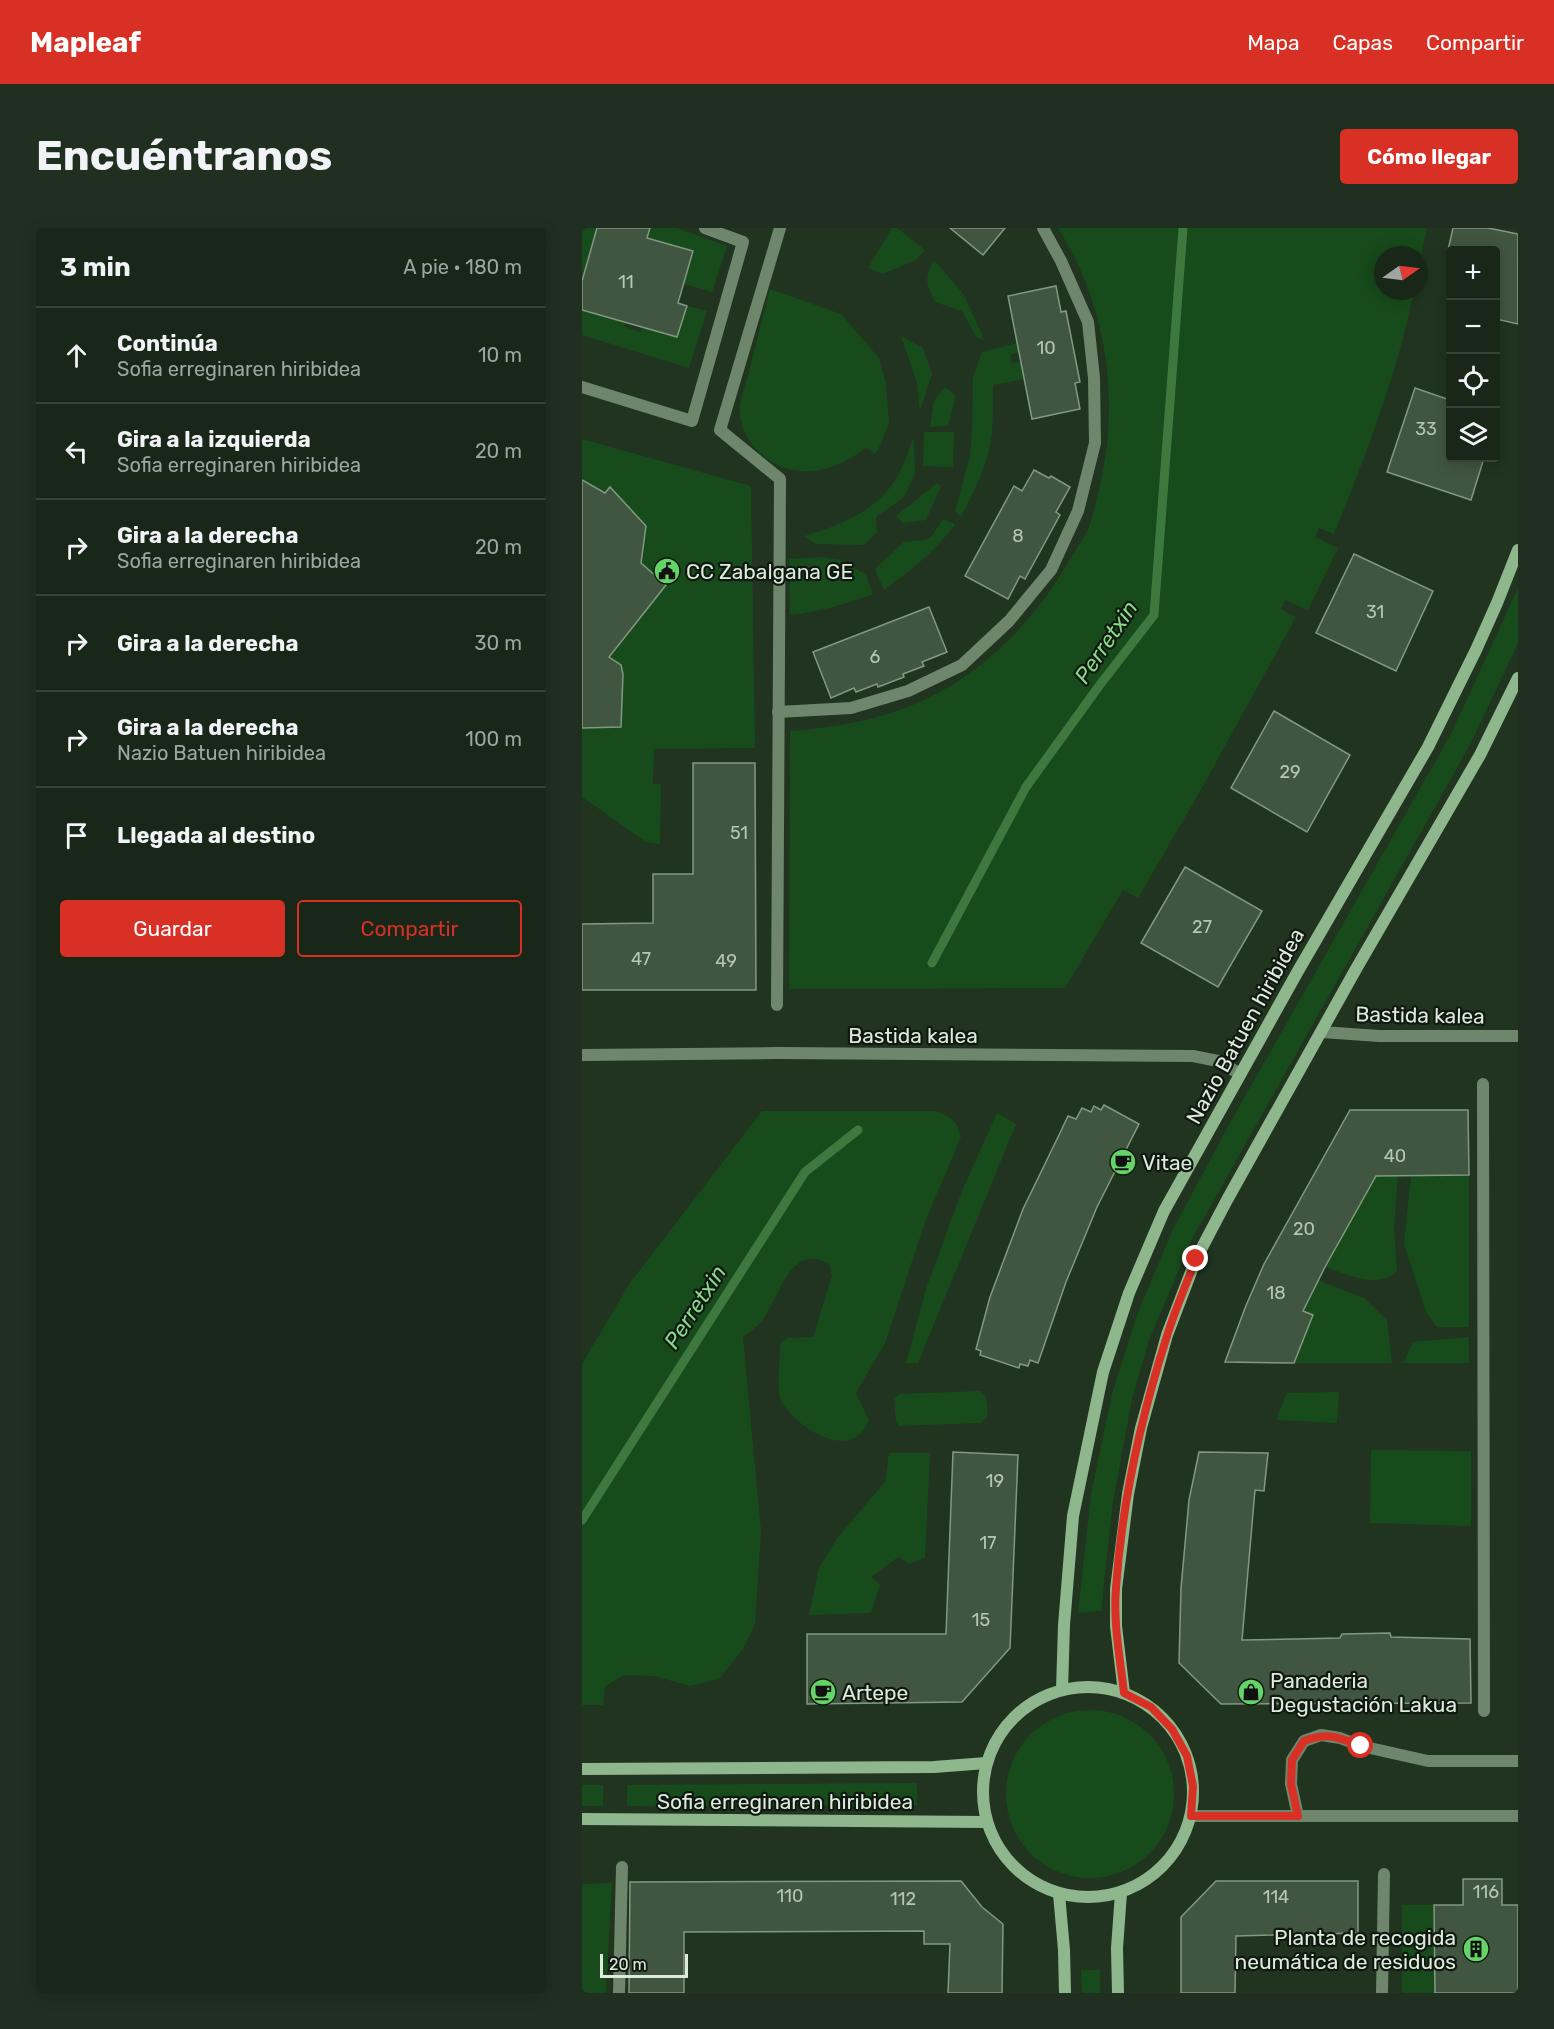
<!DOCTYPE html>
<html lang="es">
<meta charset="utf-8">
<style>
:root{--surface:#182718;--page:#212f21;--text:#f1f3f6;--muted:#9fa5a2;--line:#364437;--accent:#d93025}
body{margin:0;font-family:Rubik,sans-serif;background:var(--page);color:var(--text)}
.controls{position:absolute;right:18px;top:18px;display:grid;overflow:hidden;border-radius:6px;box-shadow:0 3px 15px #0003}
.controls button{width:54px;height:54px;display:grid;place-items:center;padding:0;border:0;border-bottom:2px solid var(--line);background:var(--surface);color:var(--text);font:30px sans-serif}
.compass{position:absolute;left:792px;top:18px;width:54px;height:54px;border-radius:50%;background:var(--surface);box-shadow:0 3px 15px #0003;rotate:76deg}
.scale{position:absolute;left:18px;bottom:15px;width:88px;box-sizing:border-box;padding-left:6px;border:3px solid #deeadd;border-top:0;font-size:16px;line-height:21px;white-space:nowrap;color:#deeadd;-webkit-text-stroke:4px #101910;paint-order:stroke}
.stop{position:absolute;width:18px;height:18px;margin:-14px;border:4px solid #d93025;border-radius:50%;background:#fff}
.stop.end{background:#d93025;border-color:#fff;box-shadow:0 2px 6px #0008}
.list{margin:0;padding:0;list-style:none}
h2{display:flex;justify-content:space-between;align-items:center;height:78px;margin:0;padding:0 24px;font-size:26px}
h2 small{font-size:20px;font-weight:400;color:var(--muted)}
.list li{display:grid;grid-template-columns:39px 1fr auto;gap:18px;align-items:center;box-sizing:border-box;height:96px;padding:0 24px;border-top:2px solid var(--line)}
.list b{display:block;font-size:22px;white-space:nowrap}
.list p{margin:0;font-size:20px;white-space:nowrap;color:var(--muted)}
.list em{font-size:20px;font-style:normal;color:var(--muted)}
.actions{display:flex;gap:12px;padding:18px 24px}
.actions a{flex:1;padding:14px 0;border:2px solid var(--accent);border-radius:6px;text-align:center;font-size:21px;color:var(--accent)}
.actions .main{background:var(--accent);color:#fff}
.icon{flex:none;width:33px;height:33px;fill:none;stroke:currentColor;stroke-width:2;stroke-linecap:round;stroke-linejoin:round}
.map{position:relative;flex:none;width:936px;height:1765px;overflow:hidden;border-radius:6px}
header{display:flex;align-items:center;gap:36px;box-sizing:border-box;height:84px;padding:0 30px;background:var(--accent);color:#fff}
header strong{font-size:28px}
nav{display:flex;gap:33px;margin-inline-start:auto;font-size:21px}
.intro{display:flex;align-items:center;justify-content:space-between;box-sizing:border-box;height:144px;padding:0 36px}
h1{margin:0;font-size:42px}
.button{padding:15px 27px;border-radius:6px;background:var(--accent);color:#fff;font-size:21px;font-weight:700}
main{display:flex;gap:36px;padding:0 36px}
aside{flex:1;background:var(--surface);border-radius:6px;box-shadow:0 3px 15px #0003}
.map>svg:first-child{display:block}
.green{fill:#184b1b}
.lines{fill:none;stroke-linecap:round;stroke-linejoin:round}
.stream{stroke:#3e783f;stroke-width:9}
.building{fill:#415640;stroke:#829981;stroke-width:1.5}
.lane{stroke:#6d866c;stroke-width:12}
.street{stroke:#6d866c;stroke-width:12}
.secondary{stroke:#8fb78e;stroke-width:12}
.route{stroke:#d93025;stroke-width:8}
.labels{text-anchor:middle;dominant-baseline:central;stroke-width:4.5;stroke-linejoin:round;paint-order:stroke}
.number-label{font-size:18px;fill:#b7c5b6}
.poi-label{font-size:21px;fill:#deeadd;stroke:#101910;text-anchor:start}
.street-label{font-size:21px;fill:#deeadd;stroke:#101910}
.water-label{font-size:22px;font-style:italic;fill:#87d888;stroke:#101910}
</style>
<header>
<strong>Mapleaf</strong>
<nav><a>Mapa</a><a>Capas</a><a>Compartir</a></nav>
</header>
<div class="intro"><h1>Encuéntranos</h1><a class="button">Cómo llegar</a></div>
<main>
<aside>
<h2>3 min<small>A pie · 180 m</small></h2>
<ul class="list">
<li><svg class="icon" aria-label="ahead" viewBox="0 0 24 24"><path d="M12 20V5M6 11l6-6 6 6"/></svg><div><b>Continúa</b><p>Sofia erreginaren hiribidea</p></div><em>10 m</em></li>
<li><svg class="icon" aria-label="left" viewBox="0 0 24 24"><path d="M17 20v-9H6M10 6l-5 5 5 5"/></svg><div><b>Gira a la izquierda</b><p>Sofia erreginaren hiribidea</p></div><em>20 m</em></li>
<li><svg class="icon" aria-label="right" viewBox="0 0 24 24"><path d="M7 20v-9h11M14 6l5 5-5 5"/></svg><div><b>Gira a la derecha</b><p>Sofia erreginaren hiribidea</p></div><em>20 m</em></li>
<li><svg class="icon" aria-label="right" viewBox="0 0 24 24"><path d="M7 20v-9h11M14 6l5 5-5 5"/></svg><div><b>Gira a la derecha</b></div><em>30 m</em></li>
<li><svg class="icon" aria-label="right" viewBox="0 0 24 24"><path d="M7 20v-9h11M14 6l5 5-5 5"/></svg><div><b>Gira a la derecha</b><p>Nazio Batuen hiribidea</p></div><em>100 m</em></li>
<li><svg class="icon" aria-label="arrive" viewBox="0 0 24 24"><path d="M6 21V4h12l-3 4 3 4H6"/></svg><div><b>Llegada al destino</b></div></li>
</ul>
<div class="actions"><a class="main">Guardar</a><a>Compartir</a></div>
</aside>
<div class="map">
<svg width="936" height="1765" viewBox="0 0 936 1765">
<rect width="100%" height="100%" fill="#203420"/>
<g class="green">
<polygon points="0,0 15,0 0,53"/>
<polygon points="58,0 95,0 145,18 130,64 102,56 111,23 65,10 67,3"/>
<polygon points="310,0 315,0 343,22 334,32 301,46 286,40"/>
<path d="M476,0H845L837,38V27H801V63H832C815,147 784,227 752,306L737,300L733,309L756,320L726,382L703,372L699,381L714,389L621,558L556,670L541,662L483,760L207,761L208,503C255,499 300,492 344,471C407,441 456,388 490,328C496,318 504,307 508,296C512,285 514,272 517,261C539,172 525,78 476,0Z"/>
<path d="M352,32L382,67L402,111L395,110L380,83L353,74C344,55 342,51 352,32Z"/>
<path d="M188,61L259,86L297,130L304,156L307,196L294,226L284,220C261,237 236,248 207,241C181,234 161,213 158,186C156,175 163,161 165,150C173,121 180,91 188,61Z"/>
<polygon points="105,78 125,83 107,140 0,107 0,82 44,94 43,99 58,104 61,99 95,109"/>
<polygon points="319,108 341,120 350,146 338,183 335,155"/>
<path d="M435,115L437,124L428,127L430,135L439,134L442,151L411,157C411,173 411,189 410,205C407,235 393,262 379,289L373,283L388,228L390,201L391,149L400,124Z"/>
<polygon points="363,159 374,168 366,198 348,199 352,173"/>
<polygon points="342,204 372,204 371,239 341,238"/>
<path d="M332,209L333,246L322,269L294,289L295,304L282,317L234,316L222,308C260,297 298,282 318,244C323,233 328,220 332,209Z"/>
<polygon points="0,211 169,258 173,520 72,521 71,556 79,556 78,616 64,614 0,569"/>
<polygon points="355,255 359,258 344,292 321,295 314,288"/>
<path d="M361,291L373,296C353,324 329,342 302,362L293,341L322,314L344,312L350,308Z"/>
<path d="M238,329L260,332L284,347L291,366C264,376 237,384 208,387L207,331Z"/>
<polygon points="936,360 936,415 889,515 610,1011 567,1112 550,1171 531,1274 519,1383 496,1385 509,1266 530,1166 555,1087 591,1001 649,893 869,506"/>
<path d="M180,883H353C368,888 375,892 379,909L343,994L303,1115L274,1165L287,1192C272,1232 224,1206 206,1182C203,1179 199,1174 198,1171C195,1158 198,1129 198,1115L205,1110L232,1109L237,1089L250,1048L247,1036C207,1013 198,1071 179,1094C174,1100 167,1104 161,1109L179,1303L173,1397L161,1421L137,1451L108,1458L72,1448L42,1447L23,1458L21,1477H0V1136L48,1055Z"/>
<polygon points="415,885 434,896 336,1135 324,1135 345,1058 380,963"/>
<polygon points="887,947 887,1099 855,1099 844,1084 822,1016 829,948"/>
<path d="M794,948H816L812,1000L815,1043C796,1062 765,1046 743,1039Z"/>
<polygon points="736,1052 782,1070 805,1092 810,1135 712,1135 731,1087 721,1083"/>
<polygon points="887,1109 887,1135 821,1135 831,1114"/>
<path d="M399,1163C406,1171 406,1179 405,1189L399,1195L317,1198L314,1193L312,1170L318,1166Z"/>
<polygon points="757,1164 755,1195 694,1192 705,1165"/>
<polygon points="789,1222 889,1223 889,1298 788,1295"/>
<polygon points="307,1225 348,1225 343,1330 327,1336 316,1329 289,1349 298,1357 289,1385 227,1387 237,1340 256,1309 303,1254"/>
<circle cx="508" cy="1566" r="84"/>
<polygon points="335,1555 335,1577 45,1578 45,1557"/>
<rect x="0" y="1557" width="21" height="21"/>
<polygon points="30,1655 24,1765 0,1765 0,1656"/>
<polygon points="820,1677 852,1677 853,1765 820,1765"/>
<polygon points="499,1742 518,1742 518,1765 500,1765"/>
</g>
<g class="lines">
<g class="stream">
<polyline points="350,735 444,559 517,458 572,387 601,0"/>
<polyline points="0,1292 223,944 276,902"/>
</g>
</g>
<g class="building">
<polygon points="15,0 68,0 65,10 111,23 96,75 105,78 95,109 0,82 0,53"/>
<polygon points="368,0 423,0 401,27"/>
<polygon points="871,0 906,0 936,6 936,96 914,91 914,22 866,22"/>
<polygon points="474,58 479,84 484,83 498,154 493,155 498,181 450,191 426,68"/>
<polygon points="833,160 868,172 868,230 902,230 889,272 805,244"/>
<polygon points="452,242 467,250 469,248 488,259 474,284 478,287 443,351 438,348 426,371 383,348 432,258 440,263"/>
<polygon points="0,252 23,265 28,259 64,298 59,335 84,357 27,429 39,437 41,446 39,499 0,500"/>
<polygon points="772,326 851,363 814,443 734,405"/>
<polygon points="347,379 365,424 340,434 342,438 321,446 322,449 296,459 295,456 274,464 272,460 249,470 231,424"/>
<polygon points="692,483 768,527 725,604 649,560"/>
<polygon points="111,535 173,535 174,762 0,762 0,696 71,695 71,646 111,646"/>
<polygon points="603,639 680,683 636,759 559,715"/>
<polygon points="522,877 557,896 515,979 484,1054 456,1135 448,1132 446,1138 438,1136 437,1140 398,1127 399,1123 394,1121 408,1069 441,981 477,907 486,888 494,891 500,880 509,884 512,878 519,882"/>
<polygon points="768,882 886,882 887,947 794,948 743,1039 721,1083 731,1087 712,1135 643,1134 663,1080 682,1036"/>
<polygon points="371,1224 436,1227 428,1420 380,1474 225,1476 225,1406 364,1406"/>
<polygon points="617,1224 686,1225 682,1263 673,1262 660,1412 758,1410 760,1406 808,1405 809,1409 888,1411 889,1475 639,1476 597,1435 599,1360 607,1272"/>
<polygon points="881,1651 920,1651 920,1677 936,1677 936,1765 853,1765 852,1677 881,1677"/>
<polygon points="379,1653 400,1679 421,1696 420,1765 366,1765 368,1716 342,1716 342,1703 102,1704 102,1765 47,1765 48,1654"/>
<polygon points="634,1653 776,1653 776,1705 654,1708 653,1765 599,1765 599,1689"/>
</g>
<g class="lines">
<polyline class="lane" points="716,1588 709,1556 710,1532 722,1513 739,1507 758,1510 779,1518 846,1533 936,1533"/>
<g class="street">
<polyline points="0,159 110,193 161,14 123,0"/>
<polyline points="196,484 269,480 326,463 380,437 427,393 469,342 496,283 513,215 512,150 506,94 479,33 461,0"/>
<polyline points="195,777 198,251 138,202 198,0"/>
<polyline points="740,804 797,808 936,808"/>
<polyline points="0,827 195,825 611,828 636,833 658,846"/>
<polyline points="901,856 902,1483"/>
<polyline points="609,1588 936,1588"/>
<polyline points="37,1765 40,1639"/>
<polyline points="800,1765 802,1646"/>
</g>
<g class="secondary">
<circle cx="506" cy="1564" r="105"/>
<polyline points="480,1462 482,1397 491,1288 521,1144 547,1065 582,983 716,743 846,519 894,422 915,375 936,322"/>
<polyline points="542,1465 534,1398 534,1361 546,1266 559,1200 585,1107 614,1031 645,972 774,741 898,527 936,450"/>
<polyline points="0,1541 352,1539 404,1535"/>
<polyline points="0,1591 405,1594"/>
<polyline points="477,1666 482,1722 483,1765"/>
<polyline points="536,1765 535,1720 539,1665"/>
</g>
</g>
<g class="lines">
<path class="route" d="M614,1031C604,1057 593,1082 585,1108C559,1189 540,1274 534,1360C531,1394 538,1430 542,1465L569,1479L590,1501L605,1528L611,1558L609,1588H716L709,1556L710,1532L722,1513C747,1504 755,1509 779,1518"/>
</g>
<defs>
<symbol id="civic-disc" viewBox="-11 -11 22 22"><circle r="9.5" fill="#64d468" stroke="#101910"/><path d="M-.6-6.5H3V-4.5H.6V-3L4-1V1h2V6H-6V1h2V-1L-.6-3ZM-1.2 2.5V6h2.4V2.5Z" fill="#111"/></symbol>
<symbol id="cafe-disc" viewBox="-11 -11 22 22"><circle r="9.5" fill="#64d468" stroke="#101910"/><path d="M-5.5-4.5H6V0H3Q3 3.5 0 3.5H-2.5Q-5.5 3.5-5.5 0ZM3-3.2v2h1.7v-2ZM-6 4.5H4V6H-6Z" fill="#111"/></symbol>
<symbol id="shop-disc" viewBox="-11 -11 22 22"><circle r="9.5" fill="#64d468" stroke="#101910"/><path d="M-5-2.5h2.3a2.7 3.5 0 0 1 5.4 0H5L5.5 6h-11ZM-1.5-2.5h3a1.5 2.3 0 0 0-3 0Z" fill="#111"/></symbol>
<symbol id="building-disc" viewBox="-11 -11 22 22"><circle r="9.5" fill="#64d468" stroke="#101910"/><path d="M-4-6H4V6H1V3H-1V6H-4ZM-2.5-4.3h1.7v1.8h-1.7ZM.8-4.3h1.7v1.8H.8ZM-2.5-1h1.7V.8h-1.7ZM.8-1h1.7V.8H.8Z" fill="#111"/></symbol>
</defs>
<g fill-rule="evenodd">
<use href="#civic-disc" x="70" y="328" width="30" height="30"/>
<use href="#cafe-disc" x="526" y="919" width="30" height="30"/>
<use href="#cafe-disc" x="226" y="1449" width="30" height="30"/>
<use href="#shop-disc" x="654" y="1449" width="30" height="30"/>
<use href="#building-disc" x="879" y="1706" width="30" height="30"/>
</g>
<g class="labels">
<g class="number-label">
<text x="44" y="54">11</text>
<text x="464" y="120">10</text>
<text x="844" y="201">33</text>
<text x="436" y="308">8</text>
<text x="793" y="384">31</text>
<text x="293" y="429">6</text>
<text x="708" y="544">29</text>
<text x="157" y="605">51</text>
<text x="620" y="699">27</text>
<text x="59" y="731">47</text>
<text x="144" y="733">49</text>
<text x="813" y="928">40</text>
<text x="722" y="1001">20</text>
<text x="694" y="1065">18</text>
<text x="413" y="1253">19</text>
<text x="406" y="1315">17</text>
<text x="399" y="1392">15</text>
<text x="904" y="1664">116</text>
<text x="208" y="1668">110</text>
<text x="694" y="1669">114</text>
<text x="321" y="1671">112</text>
</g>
<g class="poi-label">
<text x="104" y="343">CC Zabalgana GE</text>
<text x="560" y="934">Vitae</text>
<text x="688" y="1452">Panaderia<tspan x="688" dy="24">Degustación Lakua</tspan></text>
<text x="260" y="1464">Artepe</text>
<text x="874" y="1709" text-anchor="end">Planta de recogida<tspan x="874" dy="24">neumática de residuos</tspan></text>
</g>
<g class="street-label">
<text transform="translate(838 787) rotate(1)">Bastida kalea</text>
<text transform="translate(663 798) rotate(-61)">Nazio Batuen hiribidea</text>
<text x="331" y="807">Bastida kalea</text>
<text x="203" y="1573">Sofia erreginaren hiribidea</text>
</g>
<g class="water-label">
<text transform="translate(524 414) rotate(-56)">Perretxin</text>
<text transform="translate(113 1079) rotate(-57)">Perretxin</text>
</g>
</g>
</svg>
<div class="controls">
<button>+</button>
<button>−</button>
<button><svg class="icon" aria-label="locate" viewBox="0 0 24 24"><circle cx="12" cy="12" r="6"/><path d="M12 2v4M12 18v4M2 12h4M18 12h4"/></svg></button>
<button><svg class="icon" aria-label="layers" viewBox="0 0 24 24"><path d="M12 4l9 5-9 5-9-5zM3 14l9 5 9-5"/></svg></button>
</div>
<svg class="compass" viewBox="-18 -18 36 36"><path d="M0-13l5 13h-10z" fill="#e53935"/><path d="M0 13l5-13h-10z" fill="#9fa5a2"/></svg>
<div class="scale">20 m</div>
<div class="stop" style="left:779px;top:1518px"></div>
<div class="stop end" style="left:614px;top:1031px"></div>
</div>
</main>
